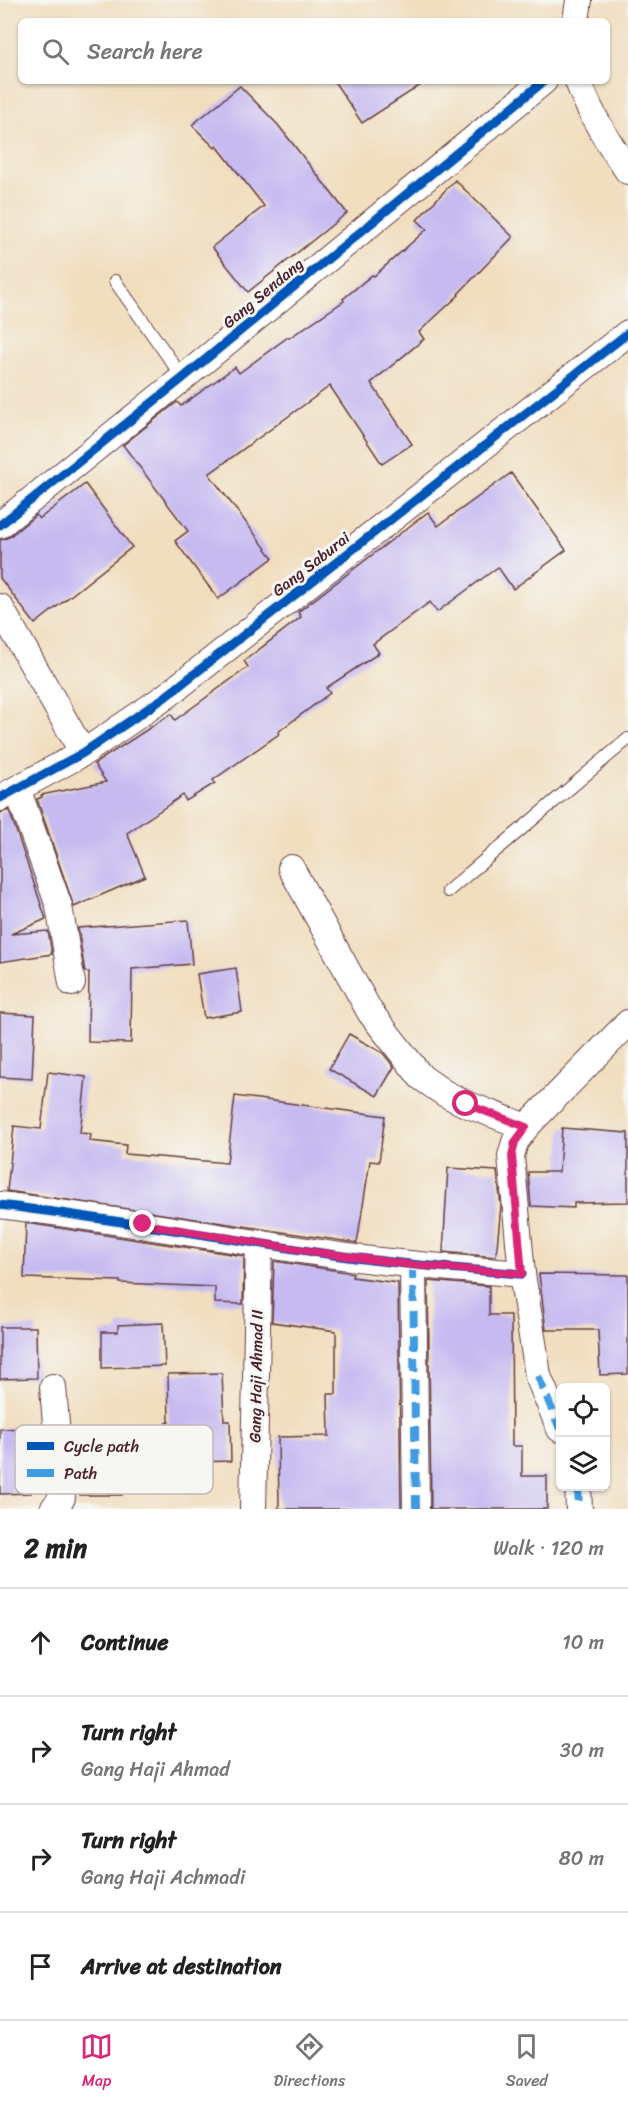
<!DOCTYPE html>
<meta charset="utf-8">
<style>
:root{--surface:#fff;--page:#f2f2f2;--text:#222;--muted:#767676;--line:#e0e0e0;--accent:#db2777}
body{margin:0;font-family:Sriracha,sans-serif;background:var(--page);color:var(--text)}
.controls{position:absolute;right:18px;bottom:18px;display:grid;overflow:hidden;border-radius:9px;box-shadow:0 2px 4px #0004}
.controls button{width:54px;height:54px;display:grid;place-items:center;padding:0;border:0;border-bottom:2px solid var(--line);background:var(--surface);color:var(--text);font:30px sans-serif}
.stop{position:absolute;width:18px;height:18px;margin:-14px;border:4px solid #db2777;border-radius:50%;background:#fff}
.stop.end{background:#db2777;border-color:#fff;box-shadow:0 2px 6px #0008}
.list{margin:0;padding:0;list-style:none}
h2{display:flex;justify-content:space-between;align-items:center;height:78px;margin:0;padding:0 24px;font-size:26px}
h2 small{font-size:20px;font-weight:400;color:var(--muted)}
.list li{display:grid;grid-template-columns:39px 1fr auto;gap:18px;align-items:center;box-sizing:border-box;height:108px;padding:0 24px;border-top:2px solid var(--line)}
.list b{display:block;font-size:22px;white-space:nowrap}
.list p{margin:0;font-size:20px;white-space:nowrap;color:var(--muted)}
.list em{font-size:20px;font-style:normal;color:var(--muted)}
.icon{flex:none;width:33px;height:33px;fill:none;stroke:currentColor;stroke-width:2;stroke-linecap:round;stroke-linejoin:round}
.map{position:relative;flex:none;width:628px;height:1509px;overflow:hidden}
.search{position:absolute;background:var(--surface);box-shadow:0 2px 4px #0004;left:18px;right:18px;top:18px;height:66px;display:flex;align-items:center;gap:15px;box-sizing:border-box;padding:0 21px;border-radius:9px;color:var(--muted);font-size:22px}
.sheet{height:510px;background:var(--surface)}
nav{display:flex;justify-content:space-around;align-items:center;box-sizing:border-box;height:84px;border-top:2px solid var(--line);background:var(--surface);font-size:16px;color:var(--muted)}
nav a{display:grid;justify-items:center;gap:3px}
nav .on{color:var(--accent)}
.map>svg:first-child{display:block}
.building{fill:#c6baf1}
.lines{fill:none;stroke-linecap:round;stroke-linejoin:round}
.lane-casing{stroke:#633c41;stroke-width:14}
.street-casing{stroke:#633c41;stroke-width:28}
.lane{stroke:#fff;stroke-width:12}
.street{stroke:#fff;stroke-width:26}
.quiet{stroke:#409be1;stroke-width:8;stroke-dasharray:15 8;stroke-linecap:butt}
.cycleway-casing{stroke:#f6f6f2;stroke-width:13}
.cycleway{stroke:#0057b8;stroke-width:9}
.route{stroke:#db2777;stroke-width:8}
.labels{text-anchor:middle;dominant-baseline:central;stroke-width:6;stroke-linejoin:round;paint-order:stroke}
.street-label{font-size:16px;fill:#4a1f2b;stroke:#f6f6f2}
.key{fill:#f6f6f2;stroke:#c2b6b6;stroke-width:1.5}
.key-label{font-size:16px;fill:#4a1f2b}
</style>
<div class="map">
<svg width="628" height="1509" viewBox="0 0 628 1509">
<rect width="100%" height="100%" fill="#f6f6f2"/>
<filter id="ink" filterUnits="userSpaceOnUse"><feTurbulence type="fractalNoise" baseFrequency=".0167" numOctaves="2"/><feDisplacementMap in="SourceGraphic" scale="12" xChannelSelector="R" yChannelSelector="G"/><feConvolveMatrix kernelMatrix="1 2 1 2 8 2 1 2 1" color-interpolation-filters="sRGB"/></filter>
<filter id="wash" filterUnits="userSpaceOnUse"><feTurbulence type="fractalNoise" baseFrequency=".008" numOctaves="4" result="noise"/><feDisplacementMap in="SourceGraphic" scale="24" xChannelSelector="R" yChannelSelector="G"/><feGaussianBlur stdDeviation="1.35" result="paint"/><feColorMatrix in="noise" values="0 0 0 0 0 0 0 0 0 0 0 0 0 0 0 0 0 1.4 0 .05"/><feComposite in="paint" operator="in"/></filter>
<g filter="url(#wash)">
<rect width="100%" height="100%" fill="#f1debf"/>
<g id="blocks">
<g class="building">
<polygon points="334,81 427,81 362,123"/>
<polygon points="240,86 278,125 347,213 248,292 212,247 264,206 217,146 215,148 192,125"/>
<polygon points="455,180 513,237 458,294 459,295 419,332 424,339 371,383 412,444 382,464 330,386 209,474 273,558 218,599 175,541 188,531 123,445 177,402 181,406 235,367 239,373 288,337 289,338 344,301 343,299 372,275 374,276 427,229 417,220"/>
<polygon points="511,473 566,550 513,589 498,567 437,612 430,602 373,644 379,653 326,688 330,693 278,732 279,734 213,780 215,783 186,801 183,795 127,833 145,876 74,907 37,799 42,797 41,795 106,782 94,764 171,714 175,720 248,667 244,661 301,617 298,612 428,512 438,526"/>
<polygon points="85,484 132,547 35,624 0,578 0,540 9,537 36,515 39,519"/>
<polygon points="9,810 46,919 11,934 48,931 52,954 0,962 0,813"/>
<polygon points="188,920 192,964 132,969 131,1043 88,1042 89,972 85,972 78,928"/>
<polygon points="236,968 242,1012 204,1018 197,974"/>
<polygon points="0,1013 35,1015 32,1079 0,1077"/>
<polygon points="349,1034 383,1053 394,1067 377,1096 329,1069"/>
<polygon points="48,1072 86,1077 80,1133 91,1134 90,1141 126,1145 125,1154 227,1163 235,1096 385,1116 379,1162 370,1161 357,1243 7,1191 14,1126 41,1129"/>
<polygon points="562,1128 628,1133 628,1202 574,1203 574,1208 531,1206 528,1172 559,1172"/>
<polygon points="448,1168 497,1171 501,1206 496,1257 443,1252"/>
<polygon points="26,1223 244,1256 243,1304 215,1303 215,1287 120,1283 120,1281 24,1278"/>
<polygon points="274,1261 353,1273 352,1277 398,1283 401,1509 279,1509 278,1437 329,1436 328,1394 336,1394 336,1331 272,1322"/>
<polygon points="539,1274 628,1275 628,1374 600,1375 598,1330 546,1330"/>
<polygon points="428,1281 489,1286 489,1315 511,1315 512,1446 522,1446 522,1476 547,1476 547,1509 431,1509"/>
<polygon points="163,1323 165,1366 102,1368 102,1332 118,1332 118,1325"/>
<polygon points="0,1327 36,1327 37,1378 0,1379"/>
<polygon points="222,1373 224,1421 230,1421 231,1461 121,1464 122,1495 80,1495 79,1466 90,1466 90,1431 166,1429 166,1423 169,1422 168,1374"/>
<polygon points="29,1428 31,1493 0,1494 0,1429"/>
</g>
</g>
</g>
<g filter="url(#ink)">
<use href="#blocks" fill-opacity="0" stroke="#633c41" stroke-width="1.5"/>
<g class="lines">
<defs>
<g id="lane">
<polyline points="115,281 183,378"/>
<polyline points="448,891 628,739"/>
</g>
<g id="street">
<polyline points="576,21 579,0"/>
<path d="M578,81C590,114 608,142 628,171"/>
<polyline points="0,525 183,378 544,81"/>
<polyline points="0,607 83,753"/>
<polyline points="18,791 59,906 72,983"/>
<polyline points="0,798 83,753 165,697 628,333"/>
<polyline points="291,868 370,1012 421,1077 444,1093 466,1104 526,1127"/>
<path d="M0,1205C105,1218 209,1236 314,1252C383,1263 452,1268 522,1274"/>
<polyline points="413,1265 416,1509"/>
<polyline points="560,1429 538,1376 535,1355 522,1274 511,1156 515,1142 526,1127 628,1023"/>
<polyline points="578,1486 579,1509"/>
<polyline points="53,1509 62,1498 53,1387"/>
<polyline points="253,1509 259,1243"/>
</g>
</defs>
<use href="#lane" class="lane-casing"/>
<use href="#street" class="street-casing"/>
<use href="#lane" class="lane"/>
<use href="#street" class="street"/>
<g class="quiet">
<polyline points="413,1265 416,1509"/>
<polyline points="538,1376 560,1429"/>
<polyline points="578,1486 579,1509"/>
</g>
<defs>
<g id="cycleway">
<polyline points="0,525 183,378 544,81"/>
<polyline points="0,798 83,753 165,697 628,333"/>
<path d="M0,1205C105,1218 209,1236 314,1252C383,1263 452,1268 522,1274"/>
</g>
</defs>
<use href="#cycleway" class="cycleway-casing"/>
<use href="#cycleway" class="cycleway"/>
</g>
</g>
<g class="lines" filter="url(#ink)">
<polyline class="route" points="143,1224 315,1252 413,1265 522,1274 512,1156 515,1142 526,1127 466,1104"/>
</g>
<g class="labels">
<g class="street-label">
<text transform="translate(263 293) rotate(-40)">Gang Sendang</text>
<text transform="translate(311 564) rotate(-38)">Gang Saburai</text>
<text transform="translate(256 1376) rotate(-89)">Gang Haji Ahmad II</text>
</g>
</g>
<rect x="15" y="1425" width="198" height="69" rx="9" class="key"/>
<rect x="27" y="1442" width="27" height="8" fill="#0057b8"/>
<rect x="27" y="1469" width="27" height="8" fill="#409be1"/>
<g class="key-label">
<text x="64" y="1452">Cycle path</text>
<text x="64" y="1479">Path</text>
</g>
</svg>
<div class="controls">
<button><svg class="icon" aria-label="locate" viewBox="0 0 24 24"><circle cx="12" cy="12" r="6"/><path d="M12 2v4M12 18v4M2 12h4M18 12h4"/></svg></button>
<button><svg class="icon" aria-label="layers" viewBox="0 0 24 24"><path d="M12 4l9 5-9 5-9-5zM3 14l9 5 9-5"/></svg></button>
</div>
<div class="stop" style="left:466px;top:1104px"></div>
<div class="stop end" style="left:143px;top:1224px"></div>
<div class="search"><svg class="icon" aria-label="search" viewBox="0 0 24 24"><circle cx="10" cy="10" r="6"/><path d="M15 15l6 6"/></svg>Search here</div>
</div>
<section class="sheet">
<h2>2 min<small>Walk · 120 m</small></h2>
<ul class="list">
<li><svg class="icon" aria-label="ahead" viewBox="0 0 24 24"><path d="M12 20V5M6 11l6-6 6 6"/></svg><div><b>Continue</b></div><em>10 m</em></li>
<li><svg class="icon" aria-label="right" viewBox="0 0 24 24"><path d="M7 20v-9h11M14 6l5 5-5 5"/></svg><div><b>Turn right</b><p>Gang Haji Ahmad</p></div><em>30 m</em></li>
<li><svg class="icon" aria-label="right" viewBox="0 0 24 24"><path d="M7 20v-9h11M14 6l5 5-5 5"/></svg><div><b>Turn right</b><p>Gang Haji Achmadi</p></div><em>80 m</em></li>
<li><svg class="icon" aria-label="arrive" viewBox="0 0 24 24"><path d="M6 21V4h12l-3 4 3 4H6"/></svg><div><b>Arrive at destination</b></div></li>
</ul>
</section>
<nav>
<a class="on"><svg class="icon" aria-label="map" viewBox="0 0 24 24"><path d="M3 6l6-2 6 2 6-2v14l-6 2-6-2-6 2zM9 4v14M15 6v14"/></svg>Map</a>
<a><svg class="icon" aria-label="directions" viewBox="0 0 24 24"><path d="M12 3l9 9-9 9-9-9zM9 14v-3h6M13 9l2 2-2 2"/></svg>Directions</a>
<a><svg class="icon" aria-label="saved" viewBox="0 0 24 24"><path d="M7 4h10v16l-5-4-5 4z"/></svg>Saved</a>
</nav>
